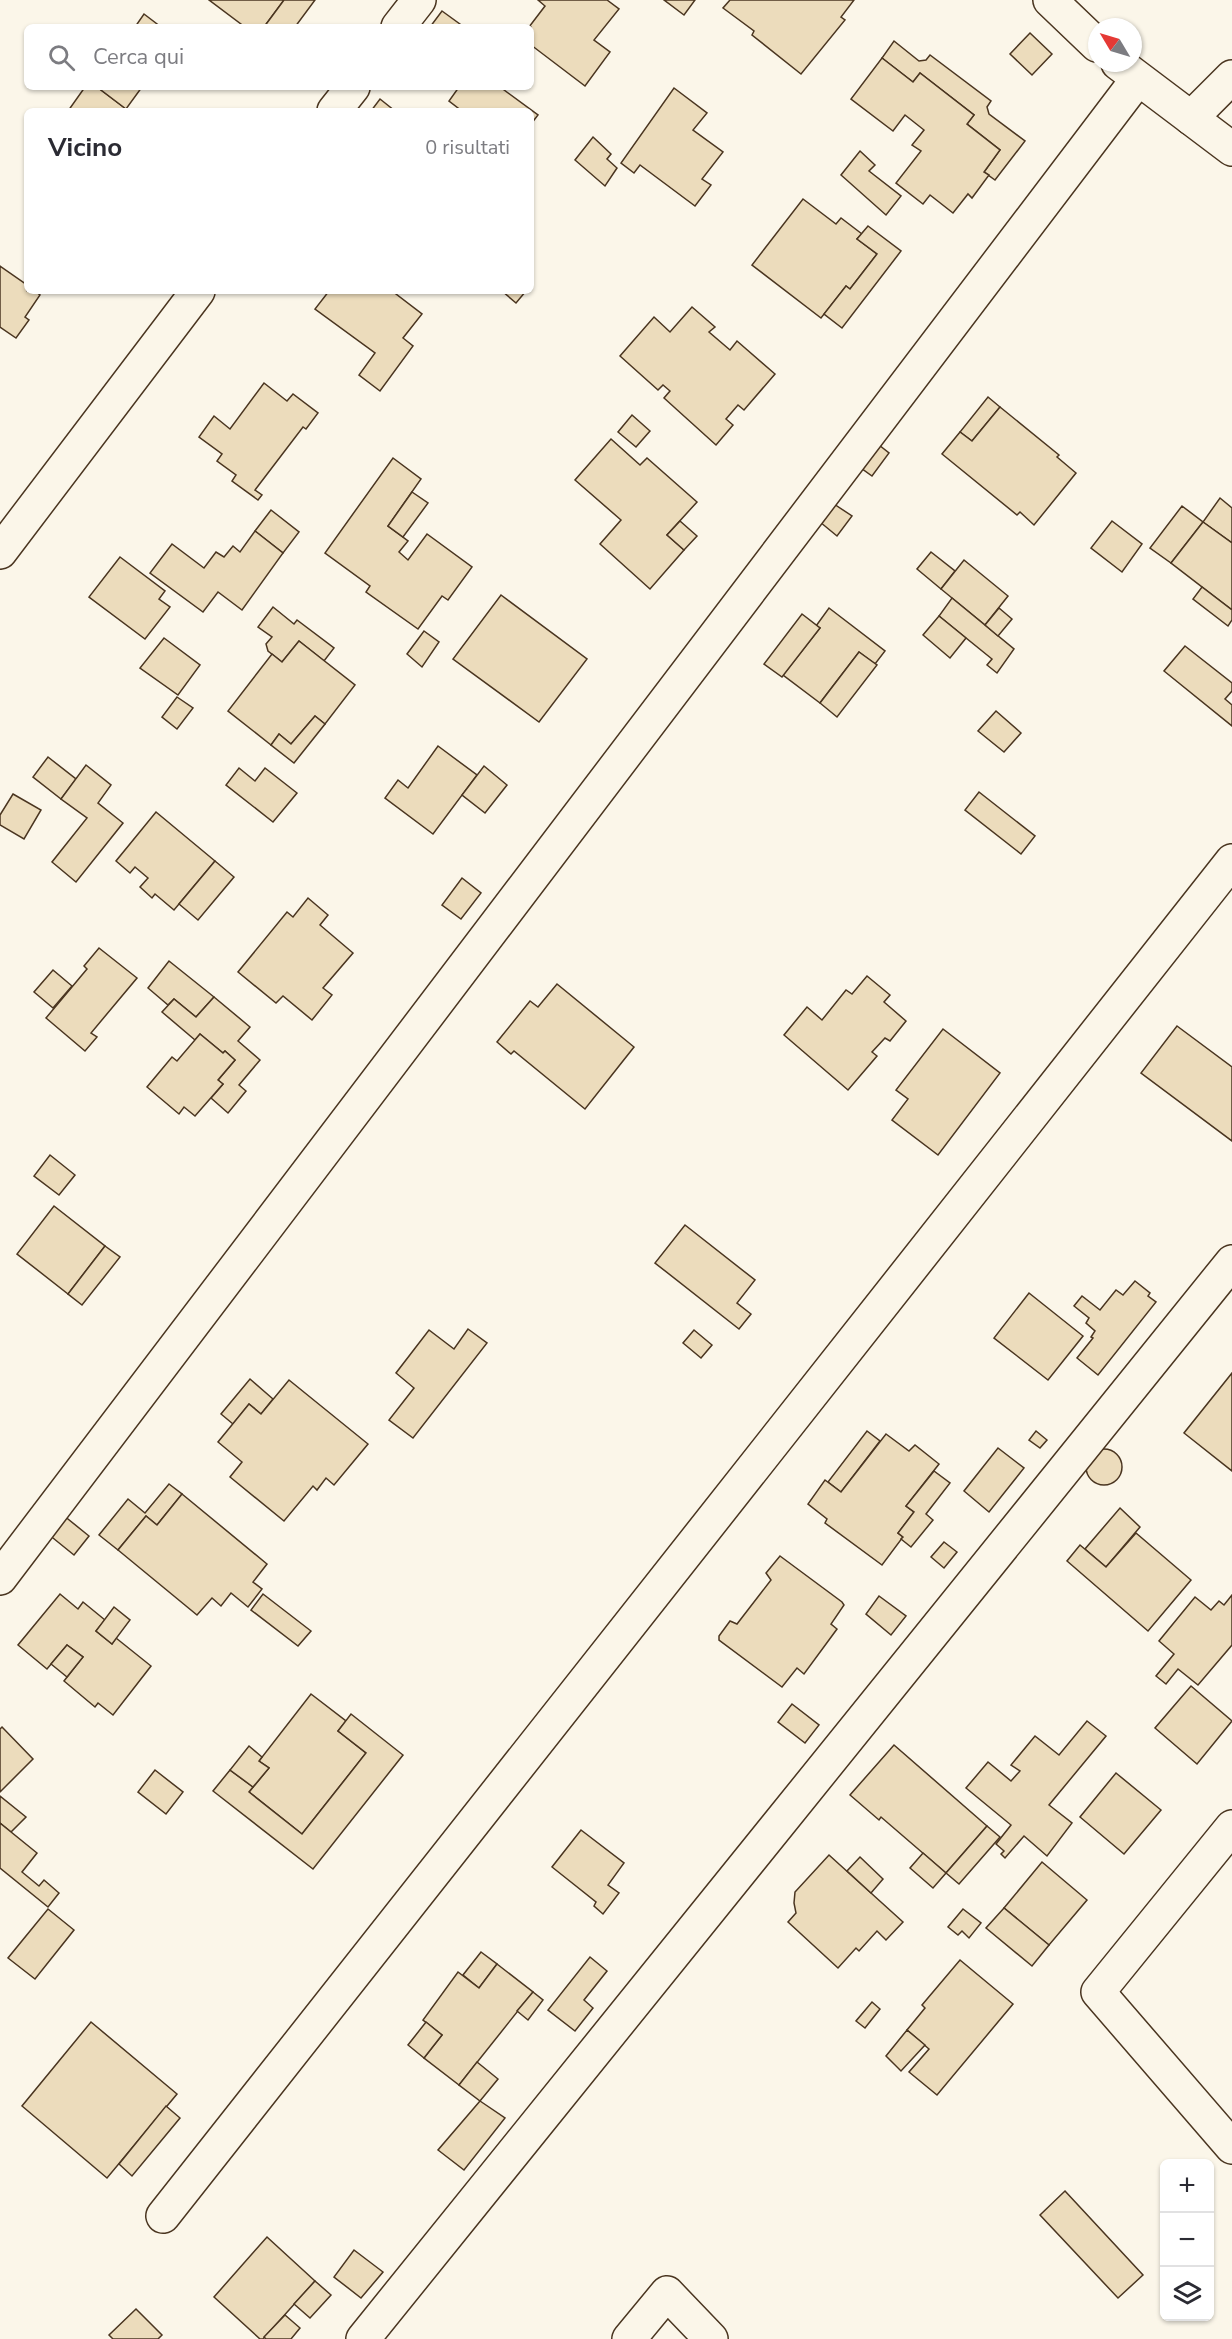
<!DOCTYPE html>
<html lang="it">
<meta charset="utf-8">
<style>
:root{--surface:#fff;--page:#f7f7f7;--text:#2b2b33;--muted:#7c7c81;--line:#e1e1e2}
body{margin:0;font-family:"Nunito Sans",sans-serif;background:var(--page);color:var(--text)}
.controls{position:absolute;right:18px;bottom:18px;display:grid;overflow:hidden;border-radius:9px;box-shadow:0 2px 4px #0004}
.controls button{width:54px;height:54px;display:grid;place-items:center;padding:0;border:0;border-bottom:2px solid var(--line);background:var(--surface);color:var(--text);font:30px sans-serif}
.compass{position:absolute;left:1088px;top:18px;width:54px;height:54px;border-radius:50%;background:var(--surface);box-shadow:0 2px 4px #0004;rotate:308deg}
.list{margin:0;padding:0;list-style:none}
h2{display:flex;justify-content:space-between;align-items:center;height:78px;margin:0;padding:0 24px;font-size:26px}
h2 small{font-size:20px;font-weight:400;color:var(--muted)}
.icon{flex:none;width:33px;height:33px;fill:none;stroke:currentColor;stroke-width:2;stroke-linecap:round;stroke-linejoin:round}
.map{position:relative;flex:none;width:1232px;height:2339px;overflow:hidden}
.search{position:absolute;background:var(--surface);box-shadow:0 2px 4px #0004;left:24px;top:24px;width:510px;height:66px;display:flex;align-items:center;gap:15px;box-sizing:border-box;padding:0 21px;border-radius:9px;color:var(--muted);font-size:22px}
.panel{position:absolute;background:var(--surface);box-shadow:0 2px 4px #0004;left:24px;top:108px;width:510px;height:186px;border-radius:9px}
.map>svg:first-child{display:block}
.building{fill:#ecdcbc;stroke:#4a3520;stroke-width:1.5}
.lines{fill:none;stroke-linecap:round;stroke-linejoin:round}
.minor-casing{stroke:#4a3520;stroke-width:36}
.tertiary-casing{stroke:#4a3520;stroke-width:36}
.minor{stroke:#fbf6e9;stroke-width:33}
.tertiary{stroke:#fbf6e9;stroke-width:33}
</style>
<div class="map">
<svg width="1232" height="2339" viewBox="0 0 1232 2339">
<rect width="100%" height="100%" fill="#fbf6e9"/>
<g class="building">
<polygon points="209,0 284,0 264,27 245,27"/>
<polygon points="284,0 315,0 295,27 264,27"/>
<polygon points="538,0 607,0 619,9 594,40 610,52 585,86 531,45 531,27 529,27 545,6"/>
<polygon points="664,0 695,0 684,15"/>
<polygon points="730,0 854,0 841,17 845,20 801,74 752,35 754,31 723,8"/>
<polygon points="442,11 464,27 430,27"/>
<polygon points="144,14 161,27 135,27"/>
<polygon points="1030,33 1052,54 1032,75 1010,54"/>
<polygon points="894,41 919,61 926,60 930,55 991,101 987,107 989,114 1025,141 995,180 984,172 1000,150 967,124 974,115 920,73 913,82 882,58"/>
<polygon points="882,58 913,82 920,73 974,115 967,124 1000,150 984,172 989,175 972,198 968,194 953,213 930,195 923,204 896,183 921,151 912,145 924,130 905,115 893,131 851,99"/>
<polygon points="85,87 97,87 126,109 125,111 68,111"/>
<polygon points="97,87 142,87 126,109"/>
<polygon points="459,87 500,87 538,115 531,124 531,111 462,111 449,101"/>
<polygon points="674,88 707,113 693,130 723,152 702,179 711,185 695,206 640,165 634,173 621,163"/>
<polygon points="380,99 395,111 371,111"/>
<polygon points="593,137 611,154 607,159 617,168 605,186 575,160"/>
<polygon points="860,151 875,165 869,171 901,196 886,215 841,175"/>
<polygon points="803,199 836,224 841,218 862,234 857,239 877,254 850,289 846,286 821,318 752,265"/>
<polygon points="868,226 901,251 842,328 824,314 846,286 850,289 877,254 857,239"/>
<polygon points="0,266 27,285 27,291 35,291 40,295 25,317 29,320 16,338 0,327"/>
<polygon points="329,291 392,291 422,314 403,338 413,346 380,391 359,375 375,353 315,309"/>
<polygon points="502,291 526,291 516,303"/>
<polygon points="692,307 715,327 709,332 730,350 737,341 775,374 744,410 738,405 726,419 733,425 716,445 664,398 670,391 663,385 658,390 620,356 654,317 670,332"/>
<polygon points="264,383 287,401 293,394 318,413 306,429 303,427 255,490 262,495 258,500 232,481 236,475 217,461 222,454 199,437 214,416 230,429"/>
<polygon points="988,397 1000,407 972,441 960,432"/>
<polygon points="1000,407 1059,455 1057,457 1076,473 1034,525 1020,512 1017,515 942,454 960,432 972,441"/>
<polygon points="632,415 650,431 636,447 618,432"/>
<polygon points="611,439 640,465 647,458 697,502 667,535 684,550 650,589 600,544 621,520 575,480"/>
<polygon points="879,445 889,453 872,476 861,468"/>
<polygon points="393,458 421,479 388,526 408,541 399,552 408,560 427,534 472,567 448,600 442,596 418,629 366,592 370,586 325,553"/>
<polygon points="412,492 428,503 403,537 388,526"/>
<polygon points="1220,498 1232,508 1232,543 1203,522"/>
<polygon points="834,504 852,516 837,536 820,522"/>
<polygon points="1182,506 1203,522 1171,563 1150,548"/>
<polygon points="271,510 299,532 283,553 255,531"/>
<polygon points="680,521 697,536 684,550 667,535"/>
<polygon points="1112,521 1142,544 1122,572 1091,548"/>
<polygon points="1203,522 1232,543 1232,610 1171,563"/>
<polygon points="255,531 283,553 242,610 218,592 203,612 150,573 172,544 204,568 216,552 224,557 233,546 240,552"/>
<polygon points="931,552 955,571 941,589 917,569"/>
<polygon points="120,557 165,591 159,599 170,607 145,639 89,597"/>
<polygon points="964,560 1008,596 985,625 941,589"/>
<polygon points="1202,587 1232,610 1232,620 1228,626 1193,599"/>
<polygon points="501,595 587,659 539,722 453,659"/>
<polygon points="952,598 1014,649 997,673 987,665 992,659 939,616"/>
<polygon points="273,607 294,624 297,620 334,648 324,661 299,641 282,662 268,651 266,644 272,637 258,627"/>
<polygon points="829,608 885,651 875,664 859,652 820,703 783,675 820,628 816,626"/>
<polygon points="999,608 1012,619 998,636 985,625"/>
<polygon points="802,614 820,628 782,677 764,664"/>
<polygon points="939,616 966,638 950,658 923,635"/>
<polygon points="424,631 439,642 422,667 407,654"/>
<polygon points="164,638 200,665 178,695 140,668"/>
<polygon points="299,641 355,685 325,724 315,716 291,744 279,734 271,745 228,711 272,654 282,662"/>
<polygon points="1185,646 1232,683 1232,691 1225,699 1232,705 1232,726 1164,671"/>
<polygon points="859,652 877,665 837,717 820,703"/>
<polygon points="177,697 193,708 177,729 162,717"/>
<polygon points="996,711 1021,733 1004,752 978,731"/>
<polygon points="315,716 325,724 294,763 271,745 279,734 291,744"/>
<polygon points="438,746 477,775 433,834 385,798 398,780 408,788"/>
<polygon points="48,757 76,779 61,799 33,777"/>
<polygon points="86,765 111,785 98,803 123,823 76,882 52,862 87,818 61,799"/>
<polygon points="484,766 507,785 485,813 462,795"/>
<polygon points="239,768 255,781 265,768 297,793 273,822 226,785"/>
<polygon points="979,792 1035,836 1021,854 965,810"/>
<polygon points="13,794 41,810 24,839 0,825 0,815"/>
<polygon points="156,812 215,861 174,910 155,894 152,898 140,887 148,878 135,867 130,873 116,861"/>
<polygon points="215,861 234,877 198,920 179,904"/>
<polygon points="462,878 481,893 461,919 442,905"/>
<polygon points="308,898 328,915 320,925 353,953 323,988 332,995 312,1020 283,996 276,1003 238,972 287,912 293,917"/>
<polygon points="99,948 137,978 91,1033 97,1037 85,1051 46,1018 87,969 84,966"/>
<polygon points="169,961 214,997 196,1017 174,999 168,1005 148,988"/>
<polygon points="53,970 72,986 53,1008 34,992"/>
<polygon points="867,976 890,995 884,1002 906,1021 890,1041 885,1038 872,1052 877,1056 848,1090 784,1035 807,1007 822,1020 846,990 852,994"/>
<polygon points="557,984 634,1047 585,1109 514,1051 511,1054 497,1042 530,1001 538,1007"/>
<polygon points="214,997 250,1027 238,1041 260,1060 239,1085 246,1091 228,1113 211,1098 223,1084 218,1080 235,1060 225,1051 223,1053 200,1034 195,1040 162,1012 174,999 196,1017"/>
<polygon points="1177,1026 1232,1067 1232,1141 1141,1073"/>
<polygon points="943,1029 1000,1073 938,1155 892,1120 908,1099 896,1090"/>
<polygon points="200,1034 223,1053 225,1051 235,1060 218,1080 223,1084 195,1116 184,1107 179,1114 147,1087 172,1057 177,1061"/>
<polygon points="50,1155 75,1175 59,1195 34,1176"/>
<polygon points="54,1206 105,1246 68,1294 17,1254"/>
<polygon points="685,1225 755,1280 737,1303 751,1314 739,1329 655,1263"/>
<polygon points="105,1246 120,1257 82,1305 68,1294"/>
<polygon points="1135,1281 1150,1293 1148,1296 1156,1302 1098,1375 1077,1358 1093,1338 1091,1337 1095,1331 1086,1323 1089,1318 1074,1306 1082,1296 1100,1310 1116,1290 1123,1295"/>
<polygon points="1029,1293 1083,1336 1048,1380 994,1338"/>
<polygon points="468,1329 487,1343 413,1438 389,1420 414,1388 396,1373 429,1330 454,1349"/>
<polygon points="694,1330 712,1345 701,1358 683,1343"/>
<polygon points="1232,1373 1232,1471 1184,1433"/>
<polygon points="250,1379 273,1399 261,1414 249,1404 233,1424 221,1414"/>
<polygon points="289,1380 368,1444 334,1485 326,1478 317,1490 313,1486 284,1521 230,1477 242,1462 218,1442 249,1404 261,1414"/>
<polygon points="867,1431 880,1441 841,1492 828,1482"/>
<polygon points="1036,1431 1047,1440 1040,1448 1029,1440"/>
<polygon points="886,1434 909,1451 915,1445 939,1464 906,1506 914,1512 898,1533 903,1537 882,1565 825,1523 827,1519 808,1504 825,1480 841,1492"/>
<polygon points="998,1448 1024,1468 989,1512 964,1491"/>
<circle cx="1104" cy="1467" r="18"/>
<polygon points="934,1471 950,1483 926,1514 933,1520 911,1547 901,1539 903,1537 898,1533 914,1512 906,1506"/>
<polygon points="169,1484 182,1494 157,1525 146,1516 118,1550 99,1535 128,1499 145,1513"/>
<polygon points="182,1494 267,1564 253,1582 262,1589 248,1607 231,1593 221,1606 212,1598 197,1615 118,1550 146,1516 157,1525"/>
<polygon points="1120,1508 1140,1527 1106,1567 1085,1549"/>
<polygon points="63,1515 89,1536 74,1555 48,1534"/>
<polygon points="1136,1533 1191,1580 1148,1631 1067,1561 1080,1545 1106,1567"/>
<polygon points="944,1542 957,1552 944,1568 931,1557"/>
<polygon points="780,1556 842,1602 844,1605 831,1624 837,1629 804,1674 797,1668 782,1687 719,1640 719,1636 730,1621 737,1624 771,1580 766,1573"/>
<polygon points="60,1594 78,1609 83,1602 105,1620 96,1631 112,1644 116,1638 151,1666 113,1715 98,1703 95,1707 64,1681 83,1657 67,1645 47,1669 18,1645"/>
<polygon points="263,1594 311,1631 298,1646 251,1610"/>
<polygon points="1232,1595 1232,1645 1198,1685 1178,1669 1166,1684 1156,1676 1174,1654 1159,1641 1195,1597 1211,1610 1219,1601 1224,1605"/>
<polygon points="879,1596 906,1616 891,1635 866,1614"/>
<polygon points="114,1607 130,1620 112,1644 96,1631"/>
<polygon points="67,1645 83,1657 67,1677 51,1664"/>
<polygon points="1191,1686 1232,1721 1197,1764 1155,1728"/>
<polygon points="311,1694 346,1721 338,1731 366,1753 302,1834 249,1792 269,1768 259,1761"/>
<polygon points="792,1704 819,1725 805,1743 778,1722"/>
<polygon points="351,1714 403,1755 313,1869 213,1791 230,1770 253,1787 249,1792 302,1834 366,1753 338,1731"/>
<polygon points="1087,1721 1106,1736 1049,1805 1072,1823 1047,1856 1024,1836 1005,1858 1001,1854 1004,1851 996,1844 1011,1825 966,1788 988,1762 1011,1781 1020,1771 1011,1765 1035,1736 1059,1755"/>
<polygon points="2,1727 33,1759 0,1792 0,1729"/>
<polygon points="894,1745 987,1826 946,1873 881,1817 879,1820 850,1795"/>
<polygon points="249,1746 262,1757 259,1761 269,1768 253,1787 230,1770"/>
<polygon points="155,1770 183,1792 166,1814 138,1792"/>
<polygon points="1116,1773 1161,1810 1124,1854 1080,1817"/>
<polygon points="0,1796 26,1817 11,1832 0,1823"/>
<polygon points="0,1823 37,1853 22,1872 39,1886 44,1880 59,1893 48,1907 0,1868"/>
<polygon points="987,1826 1000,1837 959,1884 946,1873"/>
<polygon points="581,1830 624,1863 608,1885 619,1893 603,1914 594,1906 596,1902 552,1867"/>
<polygon points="923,1853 946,1873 933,1888 910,1868"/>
<polygon points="829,1855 903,1922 886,1940 877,1931 859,1951 856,1948 838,1968 788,1922 796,1913 794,1903 795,1892"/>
<polygon points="860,1857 883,1879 871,1893 847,1871"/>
<polygon points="1042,1862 1087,1900 1049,1945 1004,1908"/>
<polygon points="1004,1908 1049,1945 1032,1966 986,1928"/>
<polygon points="48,1909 74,1930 35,1979 8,1958"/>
<polygon points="963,1909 981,1923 969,1938 962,1931 958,1935 948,1927"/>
<polygon points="481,1952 497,1964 479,1988 463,1975"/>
<polygon points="590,1957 607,1971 584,2000 593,2008 575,2031 548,2010"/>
<polygon points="960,1960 1013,2004 937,2095 909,2072 929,2049 907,2030 925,2008 922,2005"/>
<polygon points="497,1964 533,1992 459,2085 424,2058 442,2035 423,2020 458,1972 479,1988"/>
<polygon points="533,1992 543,2000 528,2020 517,2011"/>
<polygon points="872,2002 880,2009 865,2028 856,2021"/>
<polygon points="91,2022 177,2094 107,2178 22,2106"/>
<polygon points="426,2022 442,2035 424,2058 408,2045"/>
<polygon points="907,2030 925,2045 901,2071 886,2056"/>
<polygon points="477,2062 498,2079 480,2101 459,2085"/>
<polygon points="480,2101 505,2118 464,2170 438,2150"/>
<polygon points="166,2106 180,2118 132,2176 119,2164"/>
<polygon points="1065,2191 1143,2275 1118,2298 1040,2215"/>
<polygon points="267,2237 315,2281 263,2339 260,2339 214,2297"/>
<polygon points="354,2250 383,2272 361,2298 334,2277"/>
<polygon points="315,2281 331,2295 310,2318 294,2304"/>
<polygon points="136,2309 162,2335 158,2339 113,2339 109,2335"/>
<polygon points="285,2315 300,2328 291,2339 266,2339 264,2337"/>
</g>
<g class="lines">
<defs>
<g id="minor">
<polyline points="398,27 419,0"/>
<polyline points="334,111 353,87"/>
<polyline points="0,552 198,291"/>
<polyline points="0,1578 1137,80"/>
<polyline points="1232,1827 1098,1992 1232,2147"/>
<polyline points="163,2216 1232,861"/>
<polyline points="363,2339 1232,1262"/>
<polyline points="629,2339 667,2293 711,2339"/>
</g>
<g id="tertiary">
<polyline points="1050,0 1097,45"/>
<polyline points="1118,63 1232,149"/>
<polyline points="1191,118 1232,77"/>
</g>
</defs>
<use href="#minor" class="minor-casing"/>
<use href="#tertiary" class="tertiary-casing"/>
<use href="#minor" class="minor"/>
<use href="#tertiary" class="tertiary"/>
</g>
</svg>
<div class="controls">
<button>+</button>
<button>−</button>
<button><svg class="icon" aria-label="layers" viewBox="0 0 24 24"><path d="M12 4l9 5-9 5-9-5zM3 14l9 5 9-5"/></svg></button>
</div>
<svg class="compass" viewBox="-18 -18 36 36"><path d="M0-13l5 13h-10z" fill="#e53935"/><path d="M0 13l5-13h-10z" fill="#7c7c81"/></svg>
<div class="search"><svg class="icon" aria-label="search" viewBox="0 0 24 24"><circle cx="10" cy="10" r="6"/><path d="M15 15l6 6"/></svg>Cerca qui</div>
<section class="panel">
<h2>Vicino<small>0 risultati</small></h2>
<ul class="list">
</ul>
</section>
</div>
